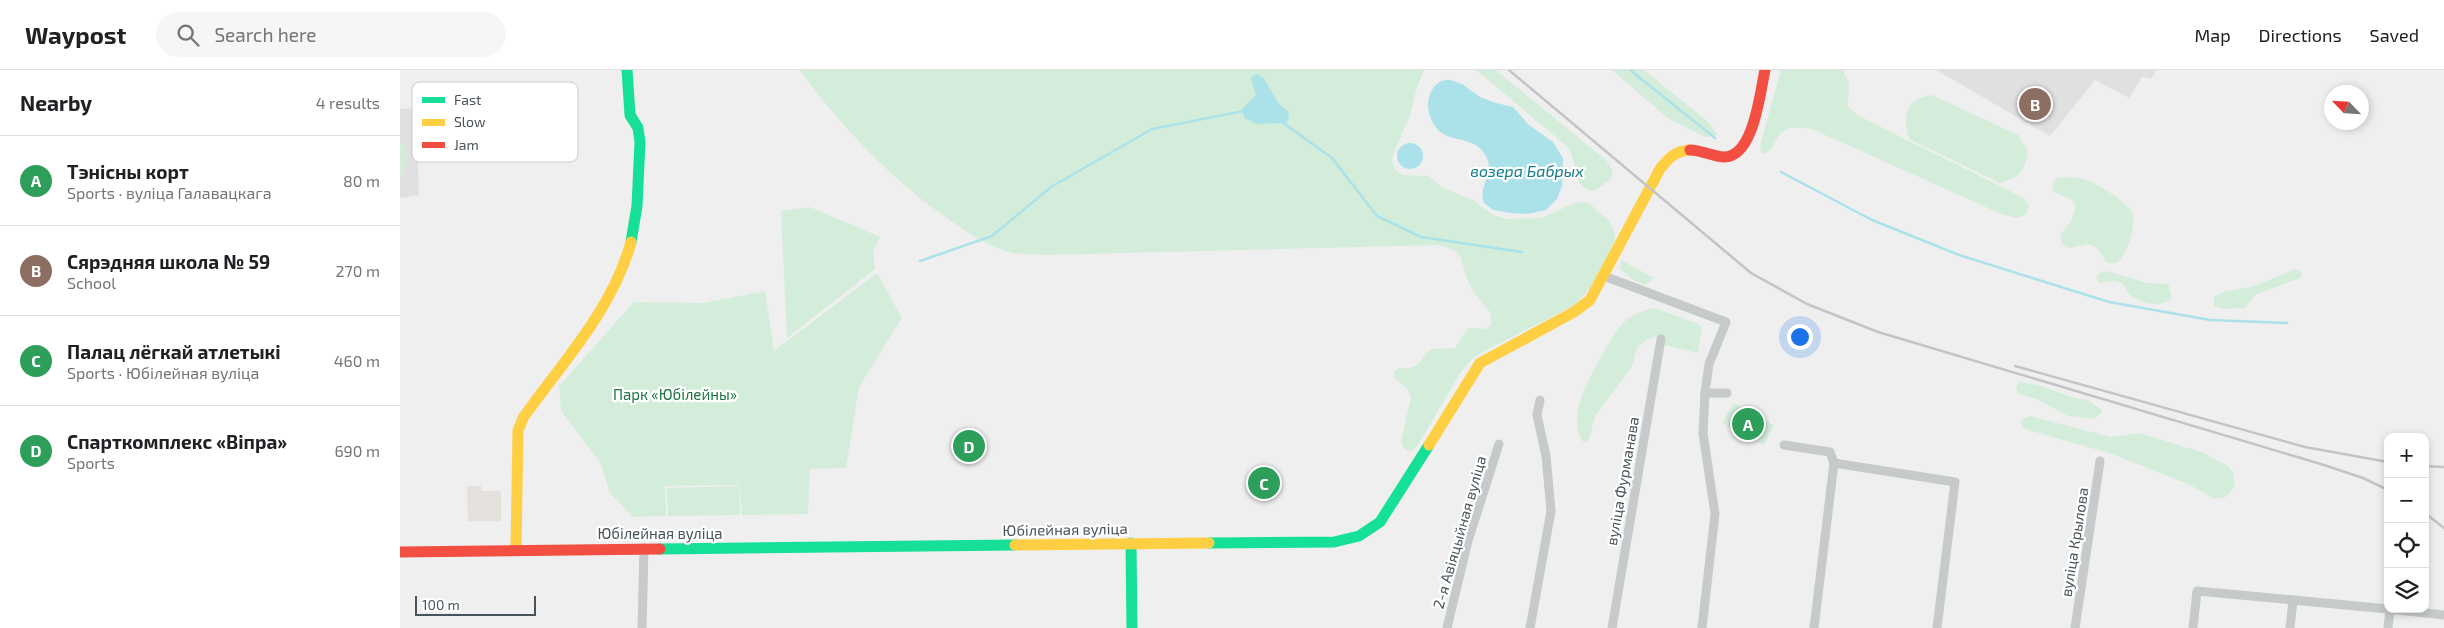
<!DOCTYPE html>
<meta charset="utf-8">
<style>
:root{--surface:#fff;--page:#f6f6f6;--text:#202124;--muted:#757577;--line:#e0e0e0;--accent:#0f766e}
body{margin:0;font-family:"Exo 2",sans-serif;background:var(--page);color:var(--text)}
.controls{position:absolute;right:15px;bottom:15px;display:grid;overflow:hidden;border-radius:10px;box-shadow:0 2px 8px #0003}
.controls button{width:45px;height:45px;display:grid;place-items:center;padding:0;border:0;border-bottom:1px solid var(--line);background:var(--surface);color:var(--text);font:25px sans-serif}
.compass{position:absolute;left:1924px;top:15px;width:45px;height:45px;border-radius:50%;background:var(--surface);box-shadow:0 2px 8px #0003;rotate:295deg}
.scale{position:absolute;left:15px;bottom:12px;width:121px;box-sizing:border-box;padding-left:5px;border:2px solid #47535a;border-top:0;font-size:14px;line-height:18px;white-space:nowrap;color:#47535a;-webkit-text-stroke:4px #fff;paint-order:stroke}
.you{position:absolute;left:1399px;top:266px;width:18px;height:18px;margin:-12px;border:4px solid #fff;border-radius:50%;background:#1a73e8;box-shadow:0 0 0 8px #1a73e833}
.badge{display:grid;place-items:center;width:32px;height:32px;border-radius:50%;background:var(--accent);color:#fff;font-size:16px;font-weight:700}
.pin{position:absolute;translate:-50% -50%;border:2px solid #fff;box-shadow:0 1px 5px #0006}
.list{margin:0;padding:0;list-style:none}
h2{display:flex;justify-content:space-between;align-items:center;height:65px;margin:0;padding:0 20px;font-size:21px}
h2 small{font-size:16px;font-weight:400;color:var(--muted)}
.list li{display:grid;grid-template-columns:32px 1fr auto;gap:15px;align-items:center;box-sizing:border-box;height:90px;padding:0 20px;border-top:1px solid var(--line)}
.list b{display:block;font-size:19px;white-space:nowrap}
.list p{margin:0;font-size:16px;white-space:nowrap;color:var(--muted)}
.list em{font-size:16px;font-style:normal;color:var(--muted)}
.icon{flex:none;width:28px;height:28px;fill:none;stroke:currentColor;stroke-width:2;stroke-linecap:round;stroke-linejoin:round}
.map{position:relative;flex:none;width:2044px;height:558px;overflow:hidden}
header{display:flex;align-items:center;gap:30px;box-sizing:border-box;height:70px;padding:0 25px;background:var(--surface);border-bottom:1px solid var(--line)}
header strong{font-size:24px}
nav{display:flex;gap:28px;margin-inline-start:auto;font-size:18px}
.search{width:350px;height:45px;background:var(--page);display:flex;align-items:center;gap:12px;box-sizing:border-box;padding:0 18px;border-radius:28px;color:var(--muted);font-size:19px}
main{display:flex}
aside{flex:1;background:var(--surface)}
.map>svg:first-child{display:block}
.commercial{fill:#e4e1dc}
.education{fill:#e1e0e0}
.green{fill:#d4eddb}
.water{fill:#abe2e9}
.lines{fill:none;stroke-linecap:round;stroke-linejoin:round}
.stream{stroke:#abe2e9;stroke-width:2.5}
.street{stroke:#c6cacb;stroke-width:9}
.fast{stroke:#16e098;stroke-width:11}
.slow{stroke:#ffcf43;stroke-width:11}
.jam{stroke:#f24e42;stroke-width:11}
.rail{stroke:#c2c4c6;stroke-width:2.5}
.labels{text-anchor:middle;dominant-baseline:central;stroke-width:4.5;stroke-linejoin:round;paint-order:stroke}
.park-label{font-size:15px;fill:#1c7640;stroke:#fff}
.street-label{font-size:15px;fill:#47535a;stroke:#fff}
.water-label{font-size:16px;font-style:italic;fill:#147e8a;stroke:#fff}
.key{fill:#fff;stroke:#c8cbce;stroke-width:1}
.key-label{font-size:14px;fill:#47535a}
</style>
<header>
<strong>Waypost</strong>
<div class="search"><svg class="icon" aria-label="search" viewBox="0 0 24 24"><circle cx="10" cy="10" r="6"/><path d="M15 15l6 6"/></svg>Search here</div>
<nav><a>Map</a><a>Directions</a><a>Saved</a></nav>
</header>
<main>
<aside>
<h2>Nearby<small>4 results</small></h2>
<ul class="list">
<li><span class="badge" style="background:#2e9e5b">A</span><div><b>Тэнісны корт</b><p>Sports · вуліца Галавацкага</p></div><em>80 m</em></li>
<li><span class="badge" style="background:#8d6e63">B</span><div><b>Сярэдняя школа № 59</b><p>School</p></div><em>270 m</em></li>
<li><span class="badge" style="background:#2e9e5b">C</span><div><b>Палац лёгкай атлетыкі</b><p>Sports · Юбілейная вуліца</p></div><em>460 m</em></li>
<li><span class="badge" style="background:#2e9e5b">D</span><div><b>Спарткомплекс «Віпра»</b><p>Sports</p></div><em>690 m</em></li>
</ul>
</aside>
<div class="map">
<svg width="2044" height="558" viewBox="0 0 2044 558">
<rect width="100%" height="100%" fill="#efefef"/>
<polygon class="commercial" points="67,416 81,416 82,421 101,421 101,451 68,451"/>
<g class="education">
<polygon points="1536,0 1757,0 1751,9 1742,7 1729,28 1695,10 1650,66"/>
<polygon points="16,38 19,125 0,128 0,39"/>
</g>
<g class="green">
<path d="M400,0H1024L1016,20L1010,45L996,77L992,90L995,100L1002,105L1029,106L1043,118L1073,130L1090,143L1105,149L1141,148L1177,132L1189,133L1208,150L1215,162V170C1203,194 1194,219 1173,236L1086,280L1072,289L1061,302L1019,373L1014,379L1008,381L1004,378L1001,372L1011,327L1007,318L994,308V301L999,298C1020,300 1018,291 1031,279L1055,278L1067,259L1071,258L1086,259L1092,253L1090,242L1074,223L1068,211L1060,186L1054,180L1038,175L647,185C632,185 617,185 602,180C580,172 559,157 540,143C485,103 440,55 400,0Z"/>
<path d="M1076,0H1096L1206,90L1213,101L1210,110L1194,121C1171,118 1178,93 1168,77Z"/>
<polygon points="1212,0 1244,0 1307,51 1318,65 1305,67 1269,49"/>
<path d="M1381,0H1443L1449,14L1448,36L1457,45L1622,127L1629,135L1627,143L1618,148L1601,144L1412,59C1405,58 1395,57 1388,59C1375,63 1375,82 1363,84L1360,79L1361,72Z"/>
<path d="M1532,25L1618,65L1628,81C1624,102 1622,106 1600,113L1509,69C1502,46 1506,28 1532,25Z"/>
<path d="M0,71C9,82 9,95 0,106Z"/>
<path d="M1671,107C1690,107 1722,128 1733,143C1735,157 1728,184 1717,193H1707L1698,179L1690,174L1669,178L1662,174L1660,166L1672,149L1676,137L1672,130L1654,122L1652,113L1658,108Z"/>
<polygon points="410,137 480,167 473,182 475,199 387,268 381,141"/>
<polygon points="1221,190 1254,208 1245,215 1233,210 1220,199"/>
<polygon points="1895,199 1902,202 1900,208 1855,225 1845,238 1824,239 1814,236 1814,227 1823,222 1854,216"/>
<path d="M1706,201L1747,213L1768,214L1772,226C1766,239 1742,234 1732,226C1727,223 1726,217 1722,213L1714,211L1699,213L1696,207L1701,202Z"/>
<polygon points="477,203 502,248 459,317 446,398 410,399 408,444 342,445 339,415 265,416 266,446 233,447 210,423 200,392 161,341 159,316 234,232 304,233 365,221 374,281"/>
<path d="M1254,238L1296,253L1302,257L1298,283L1264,275L1265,268L1257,266L1246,270L1237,278L1232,296L1195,346L1189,370L1183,372C1176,362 1176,347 1179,335C1183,318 1211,265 1223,253C1233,244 1241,241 1254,238Z"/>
<polygon points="1620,312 1639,315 1671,327 1688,330 1701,339 1701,343 1695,349 1668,346 1637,329 1618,324 1616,318"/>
<polygon points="1333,333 1374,355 1364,375 1322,353"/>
<polygon points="1630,346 1711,367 1740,363 1804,383 1828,396 1833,403 1835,416 1826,427 1815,429 1790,415 1712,384 1625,359 1621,355 1622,349"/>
<polygon points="339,416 340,445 268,446 267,418"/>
</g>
<g class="water">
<polygon points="857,4 863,7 879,34 888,41 889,48 886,53 857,54 844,48 842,39 856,25 851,9 852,6"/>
<path d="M1051,10L1062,14L1080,27L1096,33L1113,37L1129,55L1153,72L1163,88L1162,116L1157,129L1146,140L1128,144L1111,143L1093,140L1084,133C1077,117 1096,104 1086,86C1071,59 1040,81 1029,43C1027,35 1028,27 1032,20C1036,13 1043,9 1051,10Z"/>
<circle cx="1010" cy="86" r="13"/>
</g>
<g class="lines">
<g class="stream">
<polyline points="1230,0 1315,68"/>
<polyline points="882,52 932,88 977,146 1021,167 1122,182"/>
<polyline points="1381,102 1472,150 1559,185 1709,232 1810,250 1887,253"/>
<polyline points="520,191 592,166 651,117 752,59 844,41"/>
</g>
<g class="street">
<polyline points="1204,206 1326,252 1309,294 1305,323 1303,363 1315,444 1302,558"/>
<polyline points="1305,323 1327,323"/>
<polyline points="1384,375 1430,382 1434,393 1414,558"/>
<polyline points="1434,393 1555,412 1537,558"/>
<polyline points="1989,539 2044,545"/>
<polyline points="242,558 244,478"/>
<polyline points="1047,558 1068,471 1099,374"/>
<polyline points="1130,558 1151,441 1146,386 1137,345 1140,330"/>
<polyline points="1212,558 1261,269"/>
<polyline points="1675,558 1700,391"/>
<polyline points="1793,558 1797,521 1988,539"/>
<polyline points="1890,558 1893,530"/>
<polyline points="1988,558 1990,539"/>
</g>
<g class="fast">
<polyline points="227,0 230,45 238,58 240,72 237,136 231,172"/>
<polyline points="731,473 732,558"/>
<polyline points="809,473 934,472 959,466 980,452 1029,375"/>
<polyline points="260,479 615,475"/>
</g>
<g class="slow">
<path d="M1029,375L1080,293L1174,242L1190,230L1260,99C1269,88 1275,81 1290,80"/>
<polyline points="615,475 809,473"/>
<path d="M116,479L118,361L123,348C162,293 213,239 231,172"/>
</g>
<g class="jam">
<path d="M1290,80C1302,80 1313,87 1324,87C1354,87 1360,22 1365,0"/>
<polyline points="0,482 260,479"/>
</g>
<g class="rail">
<polyline points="1109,0 1351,203 1407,234 1478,262 1924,395 1963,408 1988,420"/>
<polyline points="1615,296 1905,377 1988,392"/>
<polyline points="2025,396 2044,397"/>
<polyline points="2025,443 2044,458"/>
</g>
</g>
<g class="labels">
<g class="park-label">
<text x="275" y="324">Парк «Юбілейны»</text>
</g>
<g class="street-label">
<text transform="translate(1222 411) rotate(-80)">вуліца Фурманава</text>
<text transform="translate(665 459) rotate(-1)">Юбілейная вуліца</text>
<text transform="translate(1059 462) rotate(-74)">2-я Авіяцыйная вуліца</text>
<text x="260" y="463">Юбілейная вуліца</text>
<text transform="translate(1674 472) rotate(-81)">вуліца Крылова</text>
</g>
<g class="water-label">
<text x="1127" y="100">возера Бабрых</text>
</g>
</g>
<rect x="12" y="12" width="166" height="80" rx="8" class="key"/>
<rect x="22" y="27" width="23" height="6" fill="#16e098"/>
<rect x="22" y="49" width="23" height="7" fill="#ffcf43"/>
<rect x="22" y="72" width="23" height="6" fill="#f24e42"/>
<g class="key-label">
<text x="54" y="35">Fast</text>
<text x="54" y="57">Slow</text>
<text x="54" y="80">Jam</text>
</g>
</svg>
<div class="controls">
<button>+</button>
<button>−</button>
<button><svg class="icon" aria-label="locate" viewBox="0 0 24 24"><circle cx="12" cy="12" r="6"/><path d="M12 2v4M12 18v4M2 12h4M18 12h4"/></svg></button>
<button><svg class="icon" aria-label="layers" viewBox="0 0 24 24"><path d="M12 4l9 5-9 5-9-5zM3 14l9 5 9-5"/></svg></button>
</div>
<svg class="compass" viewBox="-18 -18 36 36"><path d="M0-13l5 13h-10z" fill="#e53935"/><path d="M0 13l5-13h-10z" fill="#757577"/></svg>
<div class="scale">100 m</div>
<div class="you"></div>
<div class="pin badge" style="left:1348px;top:354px;background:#2e9e5b">A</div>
<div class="pin badge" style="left:1635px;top:34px;background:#8d6e63">B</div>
<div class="pin badge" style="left:864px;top:413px;background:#2e9e5b">C</div>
<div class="pin badge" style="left:569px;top:376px;background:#2e9e5b">D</div>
</div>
</main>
